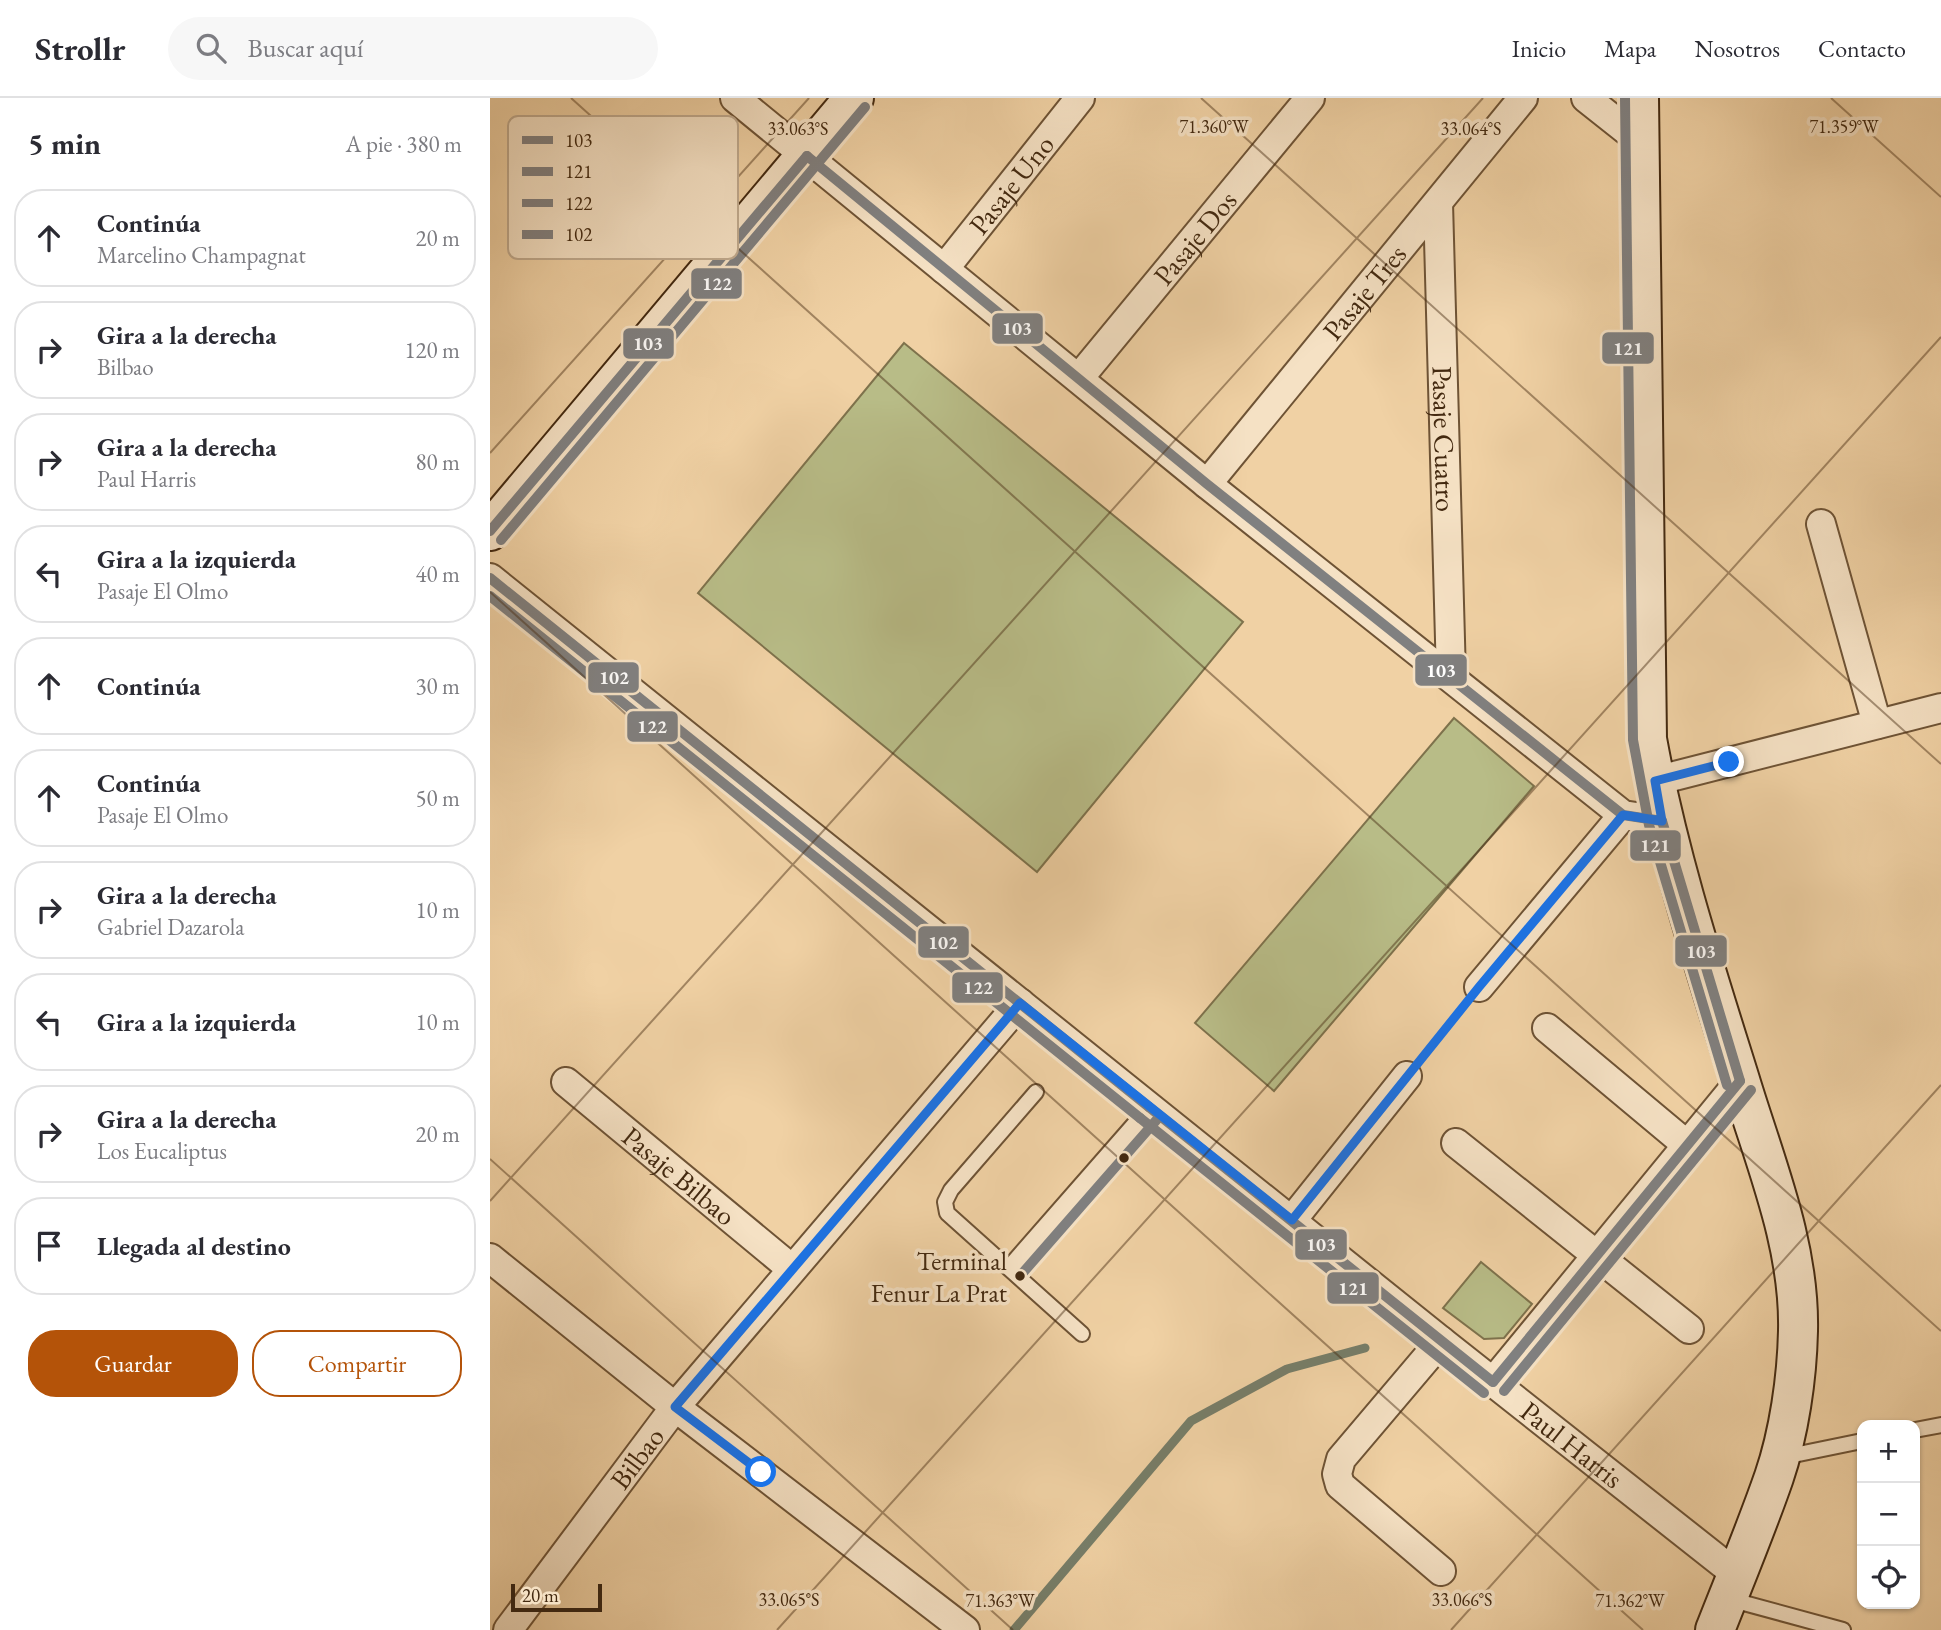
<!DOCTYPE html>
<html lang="es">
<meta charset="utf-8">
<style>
:root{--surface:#fff;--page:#f7f7f7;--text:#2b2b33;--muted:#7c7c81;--line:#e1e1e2;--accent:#b45309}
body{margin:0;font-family:"EB Garamond",serif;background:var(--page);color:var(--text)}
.controls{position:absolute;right:21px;bottom:21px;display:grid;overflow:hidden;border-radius:14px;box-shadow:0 2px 5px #0004}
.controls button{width:63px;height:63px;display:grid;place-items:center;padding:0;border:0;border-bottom:2px solid var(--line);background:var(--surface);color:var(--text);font:35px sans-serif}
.scale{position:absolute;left:21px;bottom:18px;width:91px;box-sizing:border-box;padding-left:7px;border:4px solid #432910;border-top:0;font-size:19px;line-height:24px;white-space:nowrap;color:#432910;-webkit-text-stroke:5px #f5e1c4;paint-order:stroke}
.stop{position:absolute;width:21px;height:21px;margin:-16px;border:5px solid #1a73e8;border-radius:50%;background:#fff}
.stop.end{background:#1a73e8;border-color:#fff;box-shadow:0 2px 7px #0008}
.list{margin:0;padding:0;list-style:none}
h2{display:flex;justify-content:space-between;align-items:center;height:91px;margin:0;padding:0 28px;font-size:30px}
h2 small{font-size:23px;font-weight:400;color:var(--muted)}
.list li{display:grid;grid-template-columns:46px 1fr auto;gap:21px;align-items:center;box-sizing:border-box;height:98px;margin:0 14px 14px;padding:0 14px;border:2px solid var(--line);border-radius:28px}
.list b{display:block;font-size:26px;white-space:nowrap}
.list p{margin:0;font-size:23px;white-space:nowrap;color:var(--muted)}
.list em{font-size:23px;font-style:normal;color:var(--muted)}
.actions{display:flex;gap:14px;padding:21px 28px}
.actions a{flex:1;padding:16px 0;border:2px solid var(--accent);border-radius:28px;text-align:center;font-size:24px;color:var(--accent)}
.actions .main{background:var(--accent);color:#fff}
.icon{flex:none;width:38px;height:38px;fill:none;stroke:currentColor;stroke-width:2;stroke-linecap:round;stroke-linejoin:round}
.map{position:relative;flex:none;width:1451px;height:1532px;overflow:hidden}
header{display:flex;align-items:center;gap:42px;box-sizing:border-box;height:98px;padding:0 35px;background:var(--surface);border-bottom:2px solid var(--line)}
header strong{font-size:33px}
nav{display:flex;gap:38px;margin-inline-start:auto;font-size:24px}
.search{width:490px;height:63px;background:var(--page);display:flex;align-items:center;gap:18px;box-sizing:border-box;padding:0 24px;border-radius:38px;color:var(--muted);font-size:26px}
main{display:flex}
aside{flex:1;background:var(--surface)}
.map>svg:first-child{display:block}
.green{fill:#b8bc87;stroke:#7e724c;stroke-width:2}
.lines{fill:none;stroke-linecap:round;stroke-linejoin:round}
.stream{stroke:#777e69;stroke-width:9}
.lane-casing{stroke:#6e5335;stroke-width:18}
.street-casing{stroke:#6e5335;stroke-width:32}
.secondary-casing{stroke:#432910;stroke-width:42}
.path{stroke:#432910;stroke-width:4.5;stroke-dasharray:5 3.5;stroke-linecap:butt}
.lane{stroke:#f5e1c4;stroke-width:14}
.street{stroke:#f5e1c4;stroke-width:28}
.secondary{stroke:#f5e1c4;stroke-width:38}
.bus-1-casing{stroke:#f5e1c4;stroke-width:16}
.bus-2-casing{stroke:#f5e1c4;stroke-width:16}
.bus-3-casing{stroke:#f5e1c4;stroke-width:16}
.bus-4-casing{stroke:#f5e1c4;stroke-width:16}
.bus-1{stroke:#808080;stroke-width:10}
.bus-2{stroke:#808080;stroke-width:10}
.bus-3{stroke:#808080;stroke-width:10}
.bus-4{stroke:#808080;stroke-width:10}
.route{stroke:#1a73e8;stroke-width:9}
.ticks{fill:none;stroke:#432910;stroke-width:2;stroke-opacity:0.45}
.bus-dot{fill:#432910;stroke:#f5e1c4;stroke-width:2.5}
.labels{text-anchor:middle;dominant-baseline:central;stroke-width:7;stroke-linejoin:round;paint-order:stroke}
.bus-label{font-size:26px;fill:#432910;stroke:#f5e1c4;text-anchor:end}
.street-label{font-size:28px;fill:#432910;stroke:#f5e1c4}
.key{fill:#f5e1c4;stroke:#c0aa8e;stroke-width:2}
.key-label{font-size:19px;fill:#432910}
.ticks-label{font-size:18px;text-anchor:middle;fill:#432910;stroke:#f5e1c4;stroke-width:7;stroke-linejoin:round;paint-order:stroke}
.line-badge{stroke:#f5e1c4;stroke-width:2.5}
.badge-label{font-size:19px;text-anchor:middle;font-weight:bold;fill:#fff}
</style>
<header>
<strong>Strollr</strong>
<div class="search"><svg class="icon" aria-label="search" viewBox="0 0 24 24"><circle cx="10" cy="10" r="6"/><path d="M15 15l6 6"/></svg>Buscar aquí</div>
<nav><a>Inicio</a><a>Mapa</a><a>Nosotros</a><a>Contacto</a></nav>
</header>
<main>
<aside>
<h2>5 min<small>A pie · 380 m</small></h2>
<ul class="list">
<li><svg class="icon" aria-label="ahead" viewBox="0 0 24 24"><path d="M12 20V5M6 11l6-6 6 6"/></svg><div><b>Continúa</b><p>Marcelino Champagnat</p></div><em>20 m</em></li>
<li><svg class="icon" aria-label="right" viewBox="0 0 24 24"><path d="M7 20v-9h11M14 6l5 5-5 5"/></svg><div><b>Gira a la derecha</b><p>Bilbao</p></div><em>120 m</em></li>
<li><svg class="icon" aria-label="right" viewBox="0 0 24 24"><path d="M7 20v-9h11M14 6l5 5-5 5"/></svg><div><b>Gira a la derecha</b><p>Paul Harris</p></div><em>80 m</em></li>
<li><svg class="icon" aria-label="left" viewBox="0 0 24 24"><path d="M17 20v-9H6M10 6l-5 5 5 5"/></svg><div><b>Gira a la izquierda</b><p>Pasaje El Olmo</p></div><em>40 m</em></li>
<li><svg class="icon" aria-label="ahead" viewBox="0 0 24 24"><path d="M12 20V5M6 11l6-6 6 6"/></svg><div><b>Continúa</b></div><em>30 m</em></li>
<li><svg class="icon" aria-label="ahead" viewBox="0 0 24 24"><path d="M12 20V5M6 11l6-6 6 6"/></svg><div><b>Continúa</b><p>Pasaje El Olmo</p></div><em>50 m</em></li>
<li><svg class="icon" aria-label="right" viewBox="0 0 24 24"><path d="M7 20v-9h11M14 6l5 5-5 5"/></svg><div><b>Gira a la derecha</b><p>Gabriel Dazarola</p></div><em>10 m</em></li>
<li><svg class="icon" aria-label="left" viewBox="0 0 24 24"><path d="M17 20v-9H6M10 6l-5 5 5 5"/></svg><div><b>Gira a la izquierda</b></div><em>10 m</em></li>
<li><svg class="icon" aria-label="right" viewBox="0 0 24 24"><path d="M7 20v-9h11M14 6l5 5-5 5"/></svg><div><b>Gira a la derecha</b><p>Los Eucaliptus</p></div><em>20 m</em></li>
<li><svg class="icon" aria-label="arrive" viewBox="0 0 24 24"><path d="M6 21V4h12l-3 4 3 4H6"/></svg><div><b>Llegada al destino</b></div></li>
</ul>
<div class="actions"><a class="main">Guardar</a><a>Compartir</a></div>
</aside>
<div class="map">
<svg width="1451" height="1532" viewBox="0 0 1451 1532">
<rect width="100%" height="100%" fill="#f0d1a4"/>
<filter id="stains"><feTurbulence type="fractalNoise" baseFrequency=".00286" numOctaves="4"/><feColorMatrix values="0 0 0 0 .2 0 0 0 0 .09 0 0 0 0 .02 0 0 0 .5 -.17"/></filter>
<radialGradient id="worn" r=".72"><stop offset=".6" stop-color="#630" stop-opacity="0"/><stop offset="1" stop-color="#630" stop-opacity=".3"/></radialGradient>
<g class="green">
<polygon points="414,245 753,524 547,774 208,495"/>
<polygon points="964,620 1044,688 784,993 705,925"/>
<polygon points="991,1164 1042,1206 1014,1240 994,1241 953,1210"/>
</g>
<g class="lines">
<polyline class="stream" points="524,1532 701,1323 797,1271 875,1250"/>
<defs>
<g id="lane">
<polyline points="546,994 461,1092 455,1104 457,1115 592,1236"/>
<polyline points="519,1169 659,1009"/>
<polyline points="1425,1332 1451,1327"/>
<polyline points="1294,1359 1372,1343"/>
<polyline points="1239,1501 1353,1532"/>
</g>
<g id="street">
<polyline points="245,0 717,386 1133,717 1172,723"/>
<polyline points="1096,0 1149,42"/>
<path id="s1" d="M948,105L961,578"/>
<path id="s2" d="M454,171L590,0"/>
<path id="s3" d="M589,280L820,0"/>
<path id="s4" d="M717,386L1033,0"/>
<polyline points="1331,426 1387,626"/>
<path id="s5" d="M0,480L951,1243L1246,1476"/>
<polyline points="1165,683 1451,610"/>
<polyline points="989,889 1133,717"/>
<polyline points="1057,930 1197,1047"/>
<path id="s6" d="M76,984L302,1171"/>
<polyline points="966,1045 1199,1231"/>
<polyline points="802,1122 917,978"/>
<polyline points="0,1160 185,1309 475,1532"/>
<polyline points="1003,1284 1250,983"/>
<polyline points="951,1473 850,1387 847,1376 851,1361 951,1243"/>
<path id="s7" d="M18,1532L185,1309L530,905"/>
</g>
<g id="secondary">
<path d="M1149,0L1157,641C1178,757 1215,870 1250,982C1275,1065 1310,1146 1308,1233C1307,1280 1299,1335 1284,1379C1266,1431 1245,1481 1225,1532"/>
<polyline points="0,433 364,0"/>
</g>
</defs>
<use href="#lane" class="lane-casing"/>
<use href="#street" class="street-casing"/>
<use href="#secondary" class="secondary-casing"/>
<polyline class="path" points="934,956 973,909"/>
<use href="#lane" class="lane"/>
<use href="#street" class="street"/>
<use href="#secondary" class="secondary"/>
<defs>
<g id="bus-1">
<polyline points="317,58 717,386 1133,717 1172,723"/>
<polyline points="0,433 317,58"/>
<polyline points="1172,723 1250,983"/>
<polyline points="659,1009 1003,1284"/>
<polyline points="1003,1284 1250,983"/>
</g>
<g id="bus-2">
<polyline points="1135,0 1143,642 1159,727 1237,987"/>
<polyline points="650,1020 994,1295"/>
<polyline points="530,1178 670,1018"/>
<polyline points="1014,1293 1261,992"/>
</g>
<g id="bus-3">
<polyline points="11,442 375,9"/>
<polyline points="0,498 650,1020"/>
</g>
<polyline id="bus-4" points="0,480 659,1009"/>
</defs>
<use href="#bus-1" class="bus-1-casing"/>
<use href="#bus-2" class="bus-2-casing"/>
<use href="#bus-3" class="bus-3-casing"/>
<use href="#bus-4" class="bus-4-casing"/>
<use href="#bus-1" class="bus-1"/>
<use href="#bus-2" class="bus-2"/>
<use href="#bus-3" class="bus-3"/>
<use href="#bus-4" class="bus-4"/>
</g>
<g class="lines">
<polyline class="route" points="271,1374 185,1309 530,905 802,1122 989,889 1133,717 1172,723 1165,683 1239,664"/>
</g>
<path class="ticks" d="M81,0L1451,1233M711,0L1451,666M1341,0L1451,99M0,355L319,0M0,494L1153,1532M0,1061L523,1532M0,1103L993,0M287,1532L1451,239M961,1532L1451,987"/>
<g class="bus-dot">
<circle cx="634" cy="1060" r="6"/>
<circle cx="530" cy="1178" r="6"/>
</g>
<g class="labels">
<g class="bus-label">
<text x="517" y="1163">Terminal<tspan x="517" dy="32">Fenur La Prat</tspan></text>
</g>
<g class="street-label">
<text stroke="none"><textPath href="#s2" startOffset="108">Pasaje Uno</textPath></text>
<text stroke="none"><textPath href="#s3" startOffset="182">Pasaje Dos</textPath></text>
<text stroke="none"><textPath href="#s4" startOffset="248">Pasaje Tres</textPath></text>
<text stroke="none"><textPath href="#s1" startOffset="236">Pasaje Cuatro</textPath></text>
<text stroke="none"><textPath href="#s6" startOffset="147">Pasaje Bilbao</textPath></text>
<text stroke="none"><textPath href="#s5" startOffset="1386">Paul Harris</textPath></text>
<text stroke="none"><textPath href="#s7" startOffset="215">Bilbao</textPath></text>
</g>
</g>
<rect x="18" y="18" width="230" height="143" rx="10" class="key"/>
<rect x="32" y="38" width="31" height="8" fill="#808080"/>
<rect x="32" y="69" width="31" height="9" fill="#808080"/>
<rect x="32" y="101" width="31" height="8" fill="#808080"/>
<rect x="32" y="132" width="31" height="9" fill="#808080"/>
<g class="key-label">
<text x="75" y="49">103</text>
<text x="75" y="80">121</text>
<text x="75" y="112">122</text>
<text x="75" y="143">102</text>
</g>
<g class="ticks-label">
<text x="724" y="35">71.360°W</text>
<text x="1354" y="35">71.359°W</text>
<text x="981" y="37">33.064°S</text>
<text x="308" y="37">33.063°S</text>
<text x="299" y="1508">33.065°S</text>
<text x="972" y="1508">33.066°S</text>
<text x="510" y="1509">71.363°W</text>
<text x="1140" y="1509">71.362°W</text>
</g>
<g class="line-badge">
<rect x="200" y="169" width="53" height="33" rx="7" fill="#808080"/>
<rect x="501" y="214" width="53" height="33" rx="7" fill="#808080"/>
<rect x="132" y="229" width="53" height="33" rx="7" fill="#808080"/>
<rect x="1111" y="233" width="54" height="34" rx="7" fill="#808080"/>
<rect x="924" y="555" width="54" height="34" rx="7" fill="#808080"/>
<rect x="97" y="563" width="53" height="33" rx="7" fill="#808080"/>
<rect x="136" y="612" width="53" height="33" rx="7" fill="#808080"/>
<rect x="1139" y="731" width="53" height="33" rx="7" fill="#808080"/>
<rect x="427" y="827" width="53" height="34" rx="7" fill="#808080"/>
<rect x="1184" y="836" width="54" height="34" rx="7" fill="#808080"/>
<rect x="461" y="873" width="53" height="33" rx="7" fill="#808080"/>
<rect x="804" y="1130" width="54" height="33" rx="7" fill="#808080"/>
<rect x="836" y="1173" width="54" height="34" rx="7" fill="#808080"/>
</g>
<g class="badge-label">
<text x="227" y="192">122</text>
<text x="527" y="237">103</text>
<text x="158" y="252">103</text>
<text x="1138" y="257">121</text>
<text x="951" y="579">103</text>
<text x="124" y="586">102</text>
<text x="162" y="635">122</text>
<text x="1165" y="754">121</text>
<text x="453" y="851">102</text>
<text x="1211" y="860">103</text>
<text x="488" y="896">122</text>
<text x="831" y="1153">103</text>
<text x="863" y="1197">121</text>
</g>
<rect width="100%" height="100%" filter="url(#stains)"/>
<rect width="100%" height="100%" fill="url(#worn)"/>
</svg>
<div class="controls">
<button>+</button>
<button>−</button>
<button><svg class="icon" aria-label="locate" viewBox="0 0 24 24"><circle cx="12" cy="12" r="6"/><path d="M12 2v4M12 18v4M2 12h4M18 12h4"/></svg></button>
</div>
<div class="scale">20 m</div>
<div class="stop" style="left:271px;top:1374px"></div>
<div class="stop end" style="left:1239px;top:664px"></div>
</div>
</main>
